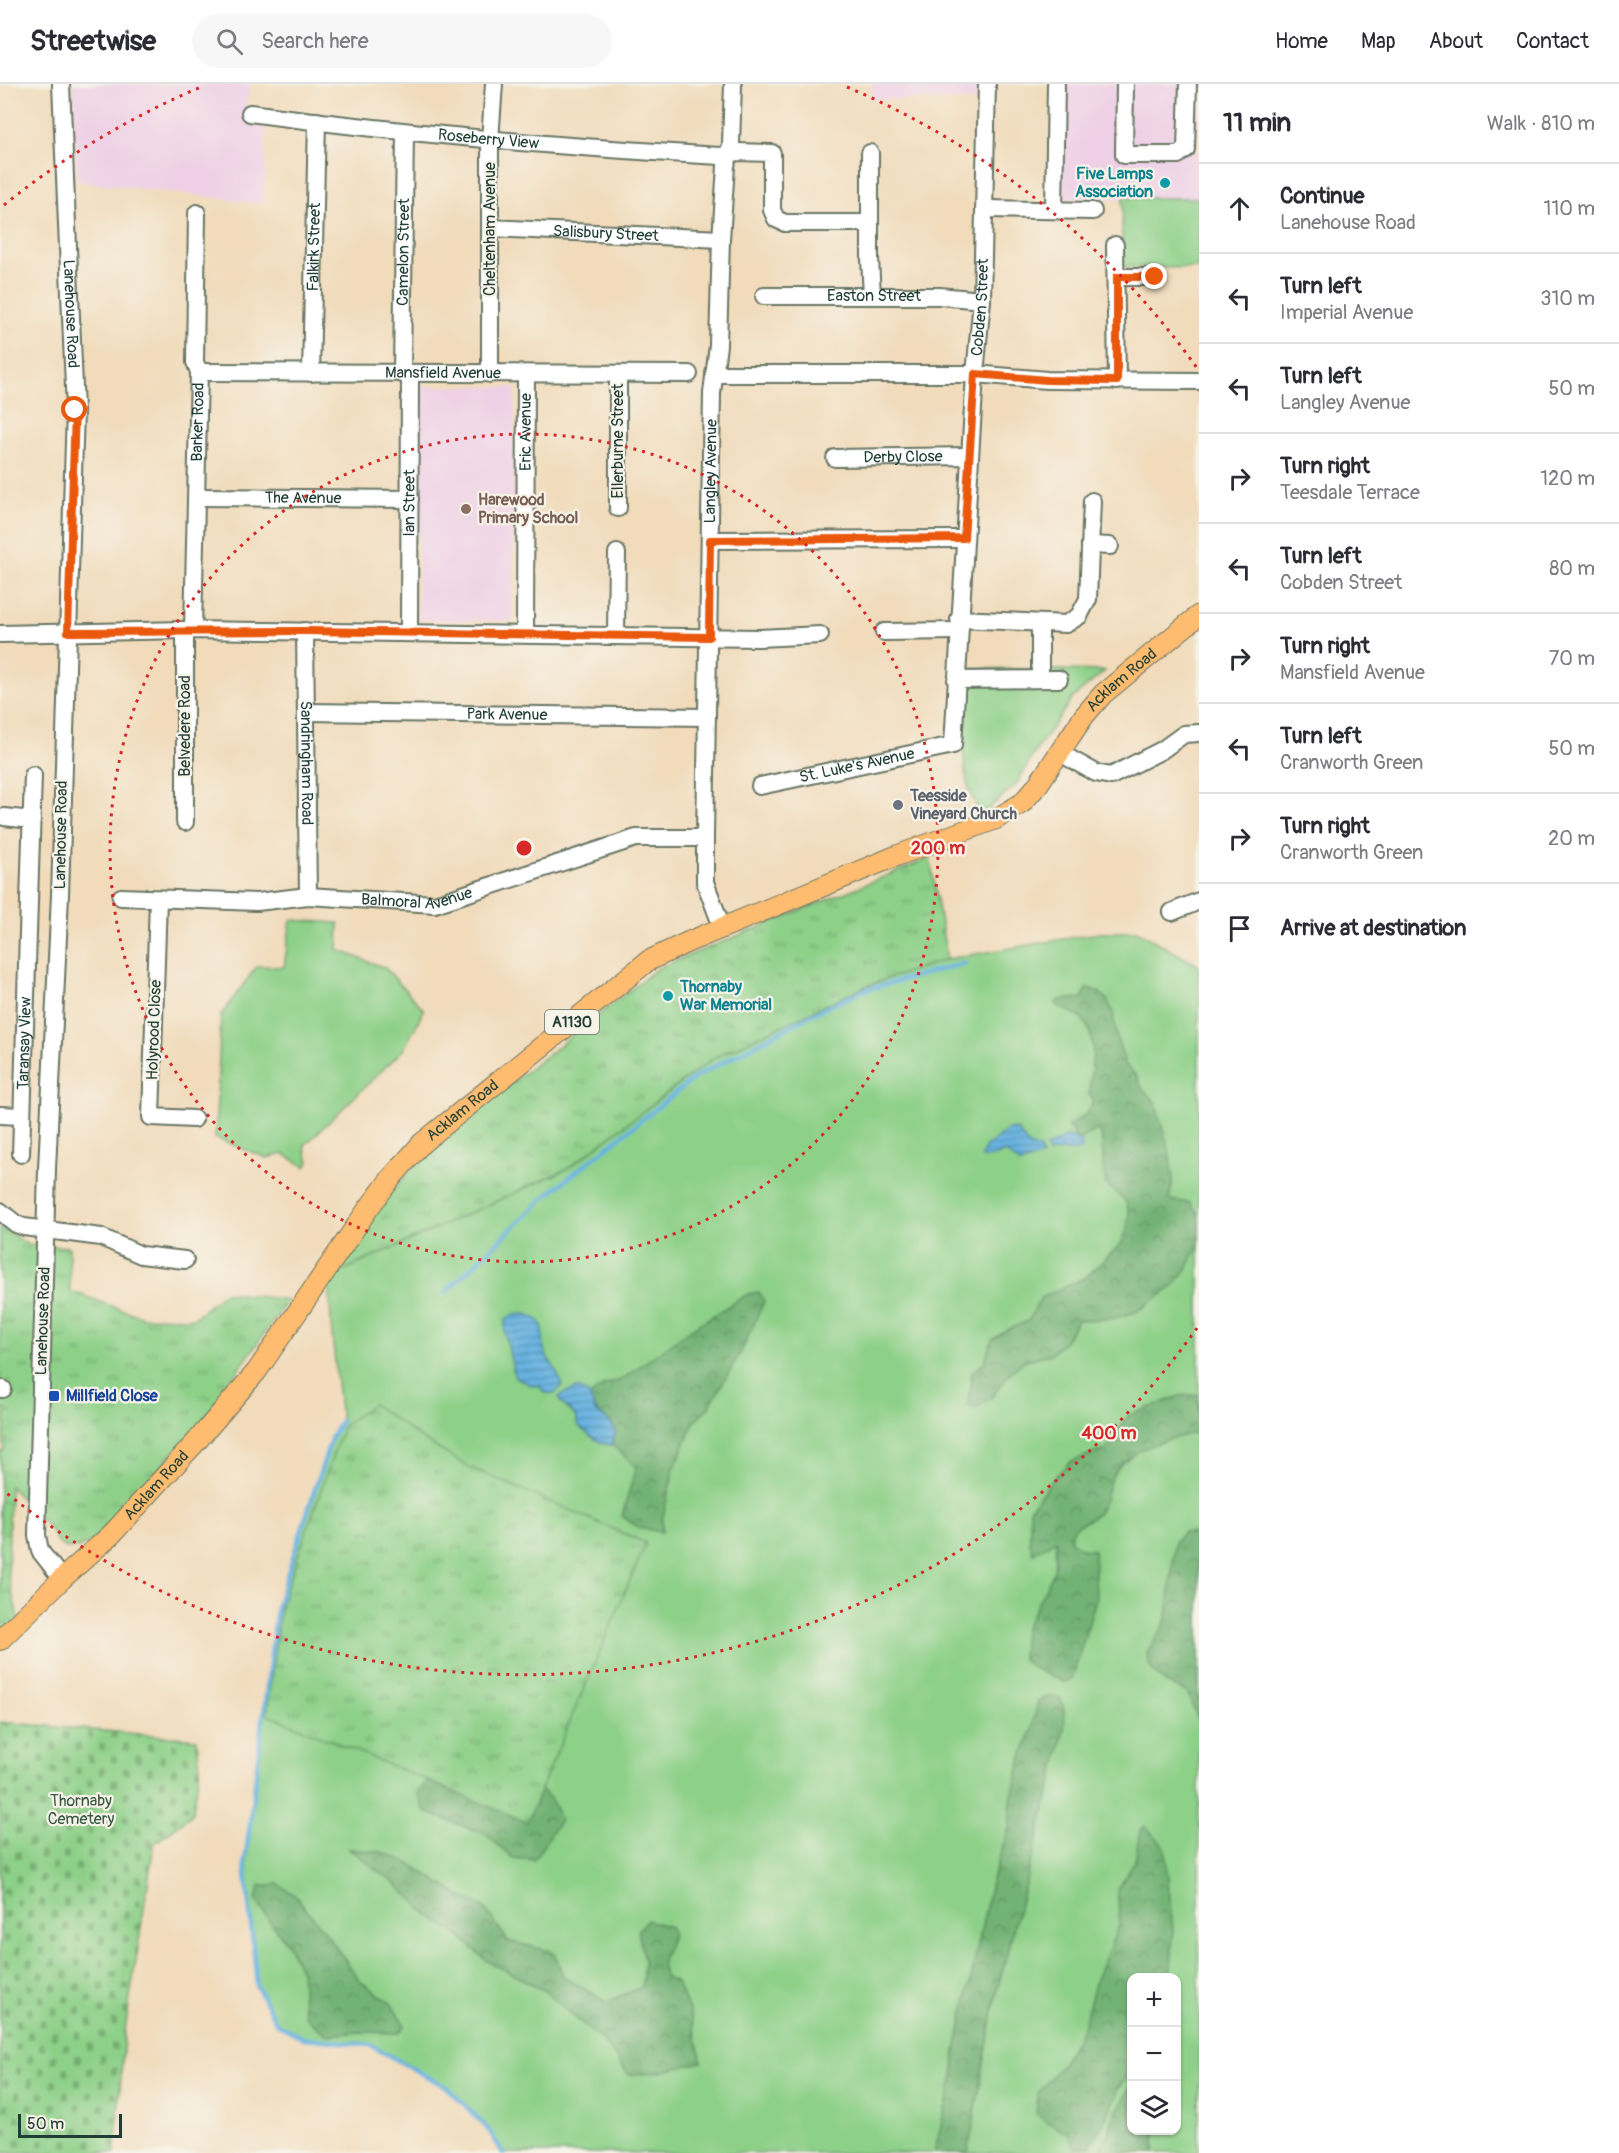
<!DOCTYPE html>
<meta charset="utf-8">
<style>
:root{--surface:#fff;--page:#f7f7f7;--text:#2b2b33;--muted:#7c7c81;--line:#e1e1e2}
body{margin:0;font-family:Pangolin,sans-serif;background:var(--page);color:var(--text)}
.controls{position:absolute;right:18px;bottom:18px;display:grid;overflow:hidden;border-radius:12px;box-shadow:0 2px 4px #0004}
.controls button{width:54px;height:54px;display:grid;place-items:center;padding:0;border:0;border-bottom:2px solid var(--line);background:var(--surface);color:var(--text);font:30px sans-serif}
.scale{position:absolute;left:18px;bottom:15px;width:104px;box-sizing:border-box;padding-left:6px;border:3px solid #1f3d34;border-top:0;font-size:16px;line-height:21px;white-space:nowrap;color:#1f3d34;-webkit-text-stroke:4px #f7f3e8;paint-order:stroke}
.stop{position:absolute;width:18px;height:18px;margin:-14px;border:4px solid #ea580c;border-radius:50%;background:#fff}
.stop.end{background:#ea580c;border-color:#fff;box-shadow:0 2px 6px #0008}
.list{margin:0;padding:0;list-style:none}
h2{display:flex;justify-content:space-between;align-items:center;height:78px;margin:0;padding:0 24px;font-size:26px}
h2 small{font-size:20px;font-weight:400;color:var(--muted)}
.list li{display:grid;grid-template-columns:39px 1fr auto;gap:18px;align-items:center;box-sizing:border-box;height:90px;padding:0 24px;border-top:2px solid var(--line)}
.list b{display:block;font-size:22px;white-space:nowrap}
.list p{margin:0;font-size:20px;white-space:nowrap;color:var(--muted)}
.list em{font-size:20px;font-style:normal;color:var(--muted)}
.icon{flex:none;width:33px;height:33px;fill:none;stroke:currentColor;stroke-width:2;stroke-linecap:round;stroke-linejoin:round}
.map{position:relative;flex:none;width:1199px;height:2069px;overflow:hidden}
header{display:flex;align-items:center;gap:36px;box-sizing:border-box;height:84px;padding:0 30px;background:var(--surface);border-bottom:2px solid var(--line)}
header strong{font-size:28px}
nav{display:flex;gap:33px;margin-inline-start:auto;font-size:21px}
.search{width:420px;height:54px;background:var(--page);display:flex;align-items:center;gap:15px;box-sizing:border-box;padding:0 21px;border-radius:33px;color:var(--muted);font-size:22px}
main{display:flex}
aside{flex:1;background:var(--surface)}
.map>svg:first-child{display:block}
.built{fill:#efd0e6}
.grass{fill:#8dd088;stroke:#56865e;stroke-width:1.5;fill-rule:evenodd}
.forest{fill:url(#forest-crowns);stroke:#487854;stroke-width:1.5}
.cemetery{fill:url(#cemetery-stones);stroke:#56865e;stroke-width:1.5}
.park{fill:url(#park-tufts);stroke:#56865e;stroke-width:1.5}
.water{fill:url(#water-rules);stroke:#43788a;stroke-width:1.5}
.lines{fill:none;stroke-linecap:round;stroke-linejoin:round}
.stream{stroke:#67b2e0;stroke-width:4.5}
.minor-casing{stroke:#687463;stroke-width:20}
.major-casing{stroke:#687463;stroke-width:22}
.minor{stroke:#fff;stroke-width:16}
.major{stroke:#fdbc70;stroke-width:20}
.route{stroke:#ea580c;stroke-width:8}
.ring{fill:none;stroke:#d62828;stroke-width:3;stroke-dasharray:3 6}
.culture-dot{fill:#0f9aa8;stroke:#f7f3e8;stroke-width:2}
.education-dot{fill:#8d6e63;stroke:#f7f3e8;stroke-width:2}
.worship-dot{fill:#6b7280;stroke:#f7f3e8;stroke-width:2}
.transit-dot{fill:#1a4fb4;stroke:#f7f3e8;stroke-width:2}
.labels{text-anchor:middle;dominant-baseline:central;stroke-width:4.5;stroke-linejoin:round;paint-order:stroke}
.shield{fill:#f7f3e8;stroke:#60746a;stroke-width:1.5}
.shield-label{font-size:15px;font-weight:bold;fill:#1f3d34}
.street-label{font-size:16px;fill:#1f3d34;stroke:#f7f3e8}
.culture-label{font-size:16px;font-weight:bold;fill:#0d838f;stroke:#f7f3e8;text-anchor:end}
.education-label{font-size:16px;font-weight:bold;fill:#785e54;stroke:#f7f3e8;text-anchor:start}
.worship-label{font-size:16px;font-weight:bold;fill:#5b616d;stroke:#f7f3e8;text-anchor:start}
.transit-label{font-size:16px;font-weight:bold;fill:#164399;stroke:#f7f3e8;text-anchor:start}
.park-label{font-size:16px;fill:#355a45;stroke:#f7f3e8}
.centre{fill:#d62828;stroke:#f7f3e8;stroke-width:3}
.ring-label{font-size:18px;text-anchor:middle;font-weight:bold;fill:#d62828;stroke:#f7f3e8;stroke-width:4.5;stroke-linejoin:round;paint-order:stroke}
</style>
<header>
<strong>Streetwise</strong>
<div class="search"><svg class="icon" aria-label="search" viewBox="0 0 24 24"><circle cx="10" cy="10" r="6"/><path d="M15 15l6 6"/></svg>Search here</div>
<nav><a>Home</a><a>Map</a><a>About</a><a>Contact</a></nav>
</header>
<main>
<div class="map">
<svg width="1199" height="2069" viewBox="0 0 1199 2069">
<defs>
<pattern id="forest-crowns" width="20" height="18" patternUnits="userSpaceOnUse" patternTransform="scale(1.5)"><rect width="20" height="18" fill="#72b274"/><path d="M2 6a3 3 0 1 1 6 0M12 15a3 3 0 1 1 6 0" fill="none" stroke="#5d9260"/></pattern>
<pattern id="cemetery-stones" width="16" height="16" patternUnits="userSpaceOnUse" patternTransform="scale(1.5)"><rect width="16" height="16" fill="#8dd088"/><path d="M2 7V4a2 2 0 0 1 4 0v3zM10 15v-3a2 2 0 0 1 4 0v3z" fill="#73aa70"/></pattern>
<pattern id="park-tufts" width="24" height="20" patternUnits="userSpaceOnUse" patternTransform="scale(1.5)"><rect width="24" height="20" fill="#8dd088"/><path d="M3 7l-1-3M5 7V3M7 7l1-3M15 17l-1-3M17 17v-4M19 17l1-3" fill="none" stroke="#73aa70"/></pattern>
<pattern id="water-rules" width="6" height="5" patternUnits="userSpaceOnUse" patternTransform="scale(1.5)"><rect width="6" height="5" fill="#67b2e0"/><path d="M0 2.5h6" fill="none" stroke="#5492b6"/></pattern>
</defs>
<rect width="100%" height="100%" fill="#f7f3e8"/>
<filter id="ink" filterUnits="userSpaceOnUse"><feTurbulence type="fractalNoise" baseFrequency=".0167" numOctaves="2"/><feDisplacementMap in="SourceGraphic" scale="12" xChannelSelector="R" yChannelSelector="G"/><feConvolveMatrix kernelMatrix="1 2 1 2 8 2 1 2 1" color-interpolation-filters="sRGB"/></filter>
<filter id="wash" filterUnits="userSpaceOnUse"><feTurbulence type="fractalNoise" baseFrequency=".008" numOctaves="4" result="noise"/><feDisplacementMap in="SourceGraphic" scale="24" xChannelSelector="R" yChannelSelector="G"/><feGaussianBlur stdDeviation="1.35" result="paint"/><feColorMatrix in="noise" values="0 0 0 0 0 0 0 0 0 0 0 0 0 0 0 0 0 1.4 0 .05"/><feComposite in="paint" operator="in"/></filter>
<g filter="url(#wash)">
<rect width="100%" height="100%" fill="#f1dbbb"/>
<g class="built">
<polygon points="73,0 251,0 243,36 266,40 264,115 259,119 77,97"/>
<polygon points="872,0 991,0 991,17 872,15"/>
<polygon points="1062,0 1199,0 1196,84 1199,85 1199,114 1059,115"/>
<polygon points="420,302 515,303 513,537 418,536"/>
</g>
<g class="grass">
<polygon points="1123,114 1199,114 1199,184 1121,183"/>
<polygon points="958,584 1105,587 1072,615 1035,668 1016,701 981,731 969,706 965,688"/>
<polygon points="291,836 339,839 338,866 385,884 424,926 404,965 304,1062 309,1078 306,1083 283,1070 267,1074 215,1054 221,931 257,882 284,883"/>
<path d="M1137,847L1199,882V2069H503L488,2045L448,2004L370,1961L303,1954L276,1939L257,1902L245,1778L277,1523L332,1352L341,1337L331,1240L329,1193L567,1085L715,973L866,902L947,875L1099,849ZM1132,1894H1176V2046H1132Z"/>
</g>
<g class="forest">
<path d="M1087,904L1099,908L1107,916L1113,929L1117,954L1126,982L1136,991L1143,1006L1154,1016L1169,1065L1173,1095L1169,1116L1191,1119L1199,1132V1159L1187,1185L1173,1203L1136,1228L1111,1235L1078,1236L1064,1258L1051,1270L1025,1276L1010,1289L992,1313L976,1324L968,1322L972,1288L984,1279L992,1256L1007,1246L1028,1237L1041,1214L1086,1193L1121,1160L1127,1147L1129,1130L1126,1117L1107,1101L1104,1090L1101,1048L1096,1046L1078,1056L1068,1042L1085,1031L1094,1017L1089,1010C1090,987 1100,956 1083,936C1075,927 1063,927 1055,919L1060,916L1082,914Z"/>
<path d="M759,1208L764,1217L742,1266L709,1323L694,1338L673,1388L662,1437V1448C646,1446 634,1443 622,1432L636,1383L612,1361C622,1332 595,1339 590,1312L604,1301L621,1296L691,1245L748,1210Z"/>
<path d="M1199,1310V1348C1169,1355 1125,1364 1111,1395C1106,1405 1107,1417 1100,1426C1090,1442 1074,1433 1070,1456L1082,1465L1094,1466L1096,1515L1072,1595L1064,1598L1033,1584L1022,1575L1024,1546L1054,1488L1056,1456L1033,1469L1030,1458V1425L1051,1397L1070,1378L1108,1364L1129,1331L1180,1312Z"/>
<polygon points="1184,1448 1193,1449 1199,1477 1199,1638 1187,1608 1166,1599 1152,1586 1148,1576 1147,1568 1161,1547 1167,1534 1175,1457"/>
<path d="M1049,1612L1060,1614C1070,1634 1061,1658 1057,1679L996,1911L968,2069H934L954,1991L955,1971L991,1799L1009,1744L1011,1716L1023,1670L1032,1645L1038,1617Z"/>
<path d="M428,1698C451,1701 531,1696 544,1708C552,1715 557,1726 560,1736L534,1776L513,1774L485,1750L425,1728L417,1708Z"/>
<polygon points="1145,1742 1165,1763 1173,1848 1171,1884 1168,1893 1132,1894 1131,1984 1117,2007 1108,2031 1090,2062 1075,2065 1069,2049 1055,2043 1036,2030 1039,2007 1062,1980 1083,1944 1097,1893 1120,1839 1117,1805 1135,1777 1140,1746"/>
<polygon points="349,1765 381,1768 405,1777 457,1810 484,1823 508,1857 554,1868 563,1892 606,1918 642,1903 644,1876 638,1846 647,1836 671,1843 672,1851 662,1877 665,1894 677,1899 689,1926 702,1978 660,1988 629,1991 604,1958 542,1905 487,1877 458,1851 428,1831 396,1800"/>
<polygon points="278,1800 296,1812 328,1852 360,1897 392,1920 405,1942 399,1949 359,1948 327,1951 306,1934 303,1922 301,1887 286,1858 272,1841 256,1816 260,1802"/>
<polygon points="1131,2002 1132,2046 1155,2047 1155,2069 1100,2069 1116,2028"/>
</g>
<polygon class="cemetery" points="0,1638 197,1655 200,1684 192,1730 154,1760 124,1953 115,2069 0,2069"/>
<g class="park">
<polygon points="930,774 947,875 866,902 715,973 567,1085 329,1193 369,1134 429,1064 658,884"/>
<polygon points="0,1142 27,1160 69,1163 70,1207 143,1233 194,1234 225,1208 288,1216 199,1342 91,1458 79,1464 66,1464 57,1458 50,1445 10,1403 8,1492 19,1537 0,1555 0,1367 4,1367 5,1325 0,1325"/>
<polygon points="373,1320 422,1355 467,1382 646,1459 527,1738 267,1630 280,1524 343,1342"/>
</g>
<g class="water">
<polygon points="1009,1045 1017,1046 1030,1063 1040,1064 1042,1072 1021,1080 1005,1068 993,1073 983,1074 981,1072 986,1063"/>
<path d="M1069,1052L1082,1058V1065C1071,1070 1059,1064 1048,1070L1046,1063C1055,1060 1060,1054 1069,1052Z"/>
<path d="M526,1230C552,1239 539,1249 545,1268C548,1276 554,1282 557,1289C559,1293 560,1298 562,1302L554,1310L543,1308L540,1302L531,1301L515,1293L505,1249V1236L512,1231Z"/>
<path d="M576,1305H580L590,1312L595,1327L610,1338L616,1347L612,1361C599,1361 587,1349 577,1341V1334L560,1317L559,1313L566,1308Z"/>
</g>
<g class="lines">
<g class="stream">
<polyline points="446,1208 547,1111 697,992 815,929 865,906 965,879"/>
<polyline points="341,1337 332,1352 277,1523 245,1778 257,1902 276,1939 303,1954 370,1961 448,2004 488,2045 503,2069"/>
</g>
</g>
</g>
<g filter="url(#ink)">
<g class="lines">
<defs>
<g id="minor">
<path id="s1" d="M61,0L75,326L60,811L47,1085L37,1451L40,1467L62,1495"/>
<polyline points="1125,0 1124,71 1178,71 1186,65 1188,0"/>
<path id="s2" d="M250,29C406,50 563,63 720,72L737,68L772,69V126L776,135L785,139H870"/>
<polyline points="870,69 870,175 872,212"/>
<polyline points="986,125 1093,127"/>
<polyline points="1054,126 1056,0"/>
<path id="s3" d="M490,144L721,155"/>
<polyline points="1115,161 1117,297"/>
<polyline points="1117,193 1155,193"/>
<path id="s4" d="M764,212H939L982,216"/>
<path id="s5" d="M199,288L689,290"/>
<path id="s6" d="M311,289L317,37"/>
<path id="s7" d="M402,290L405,48"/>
<polyline points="490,290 490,56 494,0"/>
<polyline points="714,290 975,290 1047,296 1199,297"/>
<path id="s8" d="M835,374L970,372"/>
<path id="s9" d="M197,413L410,415"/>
<polyline points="618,424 618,290"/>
<polyline points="710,456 964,455"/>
<polyline points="1090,461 1110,462"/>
<polyline points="959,535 1066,540 1079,532 1088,515 1092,417"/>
<path id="s10" d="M193,546L199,288L195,278L197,129"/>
<path id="s11" d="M305,547L308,812"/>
<path id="s12" d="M409,548L410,290"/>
<polyline points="884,548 959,547"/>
<polyline points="0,550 185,546 759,554 820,551"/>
<path id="s13" d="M525,550L526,290"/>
<polyline points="616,551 617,469"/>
<polyline points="1040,594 1040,539"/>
<polyline points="956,596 1059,595"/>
<path id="s14" d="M306,628L707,633"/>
<polyline points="1060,669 1096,689 1111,692 1162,666 1184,650 1199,649"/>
<path id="s15" d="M760,702L953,661L975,290L982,216L987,0"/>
<polyline points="4,733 32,736"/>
<polyline points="185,738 185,546"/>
<path id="s16" d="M121,813L257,818L308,812L435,820L636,754H705"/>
<polyline points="158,815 151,1033 194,1035"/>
<polyline points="1172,828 1199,817"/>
<path id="s17" d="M722,843L705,798V754L712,309L718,261L721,155L726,82L731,60L733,0"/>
<polyline points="0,1031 22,1032"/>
<path id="s18" d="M21,1070L33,691"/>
<polyline points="0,1127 16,1140 24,1143 101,1153 141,1171 185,1176"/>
<polyline points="0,1305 3,1305"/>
</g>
<g id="major">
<path id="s19" d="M0,1556L62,1495L112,1450L196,1358L257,1287L368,1125L392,1093L422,1059L648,877L688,858L896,772L996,735L1022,719L1037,702L1084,632L1103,610L1199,531"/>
</g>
</defs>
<use href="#minor" class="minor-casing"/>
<use href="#major" class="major-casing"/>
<use href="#minor" class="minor"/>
<use href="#major" class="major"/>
</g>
</g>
<g class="lines" filter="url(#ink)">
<polyline class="route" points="75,326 68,548 305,547 709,553 710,456 964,454 975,290 1047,296 1117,297 1117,193 1155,193"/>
</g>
<g class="ring">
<circle cx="524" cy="764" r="414"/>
<path d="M1197 1244A827 827 0 0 1 4 1407M4 121A827 827 0 0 1 201 3M847 3A827 827 0 0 1 1197 284"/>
</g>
<g class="culture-dot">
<circle cx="1165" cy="99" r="6"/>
<circle cx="668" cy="912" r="6"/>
</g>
<circle class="education-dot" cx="466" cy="425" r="6"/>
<circle class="worship-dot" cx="898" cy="721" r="6"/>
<rect class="transit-dot" x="48" y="1306" width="12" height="12" rx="3"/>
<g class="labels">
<rect class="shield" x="545" y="926" width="54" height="24" rx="4.5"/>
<g class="shield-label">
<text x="572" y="938">A1130</text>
</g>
<g class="street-label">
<text stroke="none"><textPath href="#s2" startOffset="240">Roseberry View</textPath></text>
<text transform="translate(490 145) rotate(-90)">Cheltenham Avenue</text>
<text stroke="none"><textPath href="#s3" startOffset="116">Salisbury Street</textPath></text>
<text stroke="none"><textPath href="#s6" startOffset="126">Falkirk Street</textPath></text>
<text stroke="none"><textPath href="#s7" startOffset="122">Camelon Street</textPath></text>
<text stroke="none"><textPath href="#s4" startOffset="110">Easton Street</textPath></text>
<text stroke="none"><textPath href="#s15" startOffset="636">Cobden Street</textPath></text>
<text stroke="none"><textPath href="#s1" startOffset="230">Lanehouse Road</textPath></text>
<text stroke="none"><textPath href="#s5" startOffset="244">Mansfield Avenue</textPath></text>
<text stroke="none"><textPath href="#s10" startOffset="208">Barker Road</textPath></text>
<text stroke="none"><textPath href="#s13" startOffset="202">Eric Avenue</textPath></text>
<text transform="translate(618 357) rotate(-90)">Ellerburne Street</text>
<text stroke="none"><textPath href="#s8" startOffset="68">Derby Close</textPath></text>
<text stroke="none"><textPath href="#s17" startOffset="459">Langley Avenue</textPath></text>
<text stroke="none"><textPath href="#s9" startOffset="106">The Avenue</textPath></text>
<text stroke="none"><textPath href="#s12" startOffset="129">Ian Street</textPath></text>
<text stroke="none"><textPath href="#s19" startOffset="1510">Acklam Road</textPath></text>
<text stroke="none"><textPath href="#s14" startOffset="201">Park Avenue</textPath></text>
<text transform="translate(185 642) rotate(-90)">Belvedere Road</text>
<text stroke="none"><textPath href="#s11" startOffset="132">Sandringham Road</textPath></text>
<text stroke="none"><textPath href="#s15" startOffset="99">St. Luke's Avenue</textPath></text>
<text transform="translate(61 751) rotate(-89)">Lanehouse Road</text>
<text stroke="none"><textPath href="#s16" startOffset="297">Balmoral Avenue</textPath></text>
<text transform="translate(154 946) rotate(-88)">Holyrood Close</text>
<text stroke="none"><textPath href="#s18" startOffset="111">Taransay View</textPath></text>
<text stroke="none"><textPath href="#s19" startOffset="706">Acklam Road</textPath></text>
<text transform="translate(43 1237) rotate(-88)">Lanehouse Road</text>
<text stroke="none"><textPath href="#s19" startOffset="220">Acklam Road</textPath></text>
</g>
<g class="culture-label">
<text x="1153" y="90">Five Lamps<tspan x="1153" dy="18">Association</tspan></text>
<text x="680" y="903" text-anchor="start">Thornaby<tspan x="680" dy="18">War Memorial</tspan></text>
</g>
<g class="education-label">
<text x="478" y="416">Harewood<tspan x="478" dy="18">Primary School</tspan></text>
</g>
<g class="worship-label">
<text x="910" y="712">Teesside<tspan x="910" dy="18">Vineyard Church</tspan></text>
</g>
<g class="transit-label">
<text x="66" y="1312">Millfield Close</text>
</g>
<g class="park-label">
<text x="81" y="1717">Thornaby<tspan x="81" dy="18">Cemetery</tspan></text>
</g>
</g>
<circle cx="524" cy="764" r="9" class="centre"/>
<g class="ring-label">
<text x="938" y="770">200 m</text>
<text x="1109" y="1355">400 m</text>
</g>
</svg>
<div class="controls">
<button>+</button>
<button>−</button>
<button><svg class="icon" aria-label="layers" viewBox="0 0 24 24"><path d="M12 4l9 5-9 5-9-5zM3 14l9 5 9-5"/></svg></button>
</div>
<div class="scale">50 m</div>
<div class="stop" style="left:75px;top:326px"></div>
<div class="stop end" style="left:1155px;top:193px"></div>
</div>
<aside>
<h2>11 min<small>Walk · 810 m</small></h2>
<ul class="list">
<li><svg class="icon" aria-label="ahead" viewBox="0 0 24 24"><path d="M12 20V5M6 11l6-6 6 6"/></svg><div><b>Continue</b><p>Lanehouse Road</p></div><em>110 m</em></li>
<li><svg class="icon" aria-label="left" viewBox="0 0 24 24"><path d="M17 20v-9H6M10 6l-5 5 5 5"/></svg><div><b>Turn left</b><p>Imperial Avenue</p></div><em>310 m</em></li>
<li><svg class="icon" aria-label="left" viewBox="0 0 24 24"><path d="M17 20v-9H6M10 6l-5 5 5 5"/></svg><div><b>Turn left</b><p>Langley Avenue</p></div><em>50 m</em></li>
<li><svg class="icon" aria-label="right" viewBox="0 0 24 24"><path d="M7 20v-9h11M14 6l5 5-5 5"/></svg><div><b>Turn right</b><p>Teesdale Terrace</p></div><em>120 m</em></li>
<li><svg class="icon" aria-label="left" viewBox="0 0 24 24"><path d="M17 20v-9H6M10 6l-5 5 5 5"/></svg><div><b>Turn left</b><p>Cobden Street</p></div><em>80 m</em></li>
<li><svg class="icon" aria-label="right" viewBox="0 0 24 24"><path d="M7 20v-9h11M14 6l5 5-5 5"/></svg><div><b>Turn right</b><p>Mansfield Avenue</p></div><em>70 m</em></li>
<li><svg class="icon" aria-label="left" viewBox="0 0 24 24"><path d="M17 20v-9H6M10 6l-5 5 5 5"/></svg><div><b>Turn left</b><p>Cranworth Green</p></div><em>50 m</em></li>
<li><svg class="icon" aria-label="right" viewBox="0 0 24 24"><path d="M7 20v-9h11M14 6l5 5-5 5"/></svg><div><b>Turn right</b><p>Cranworth Green</p></div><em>20 m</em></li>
<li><svg class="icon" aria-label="arrive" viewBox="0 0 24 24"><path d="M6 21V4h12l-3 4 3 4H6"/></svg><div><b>Arrive at destination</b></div></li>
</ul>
</aside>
</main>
